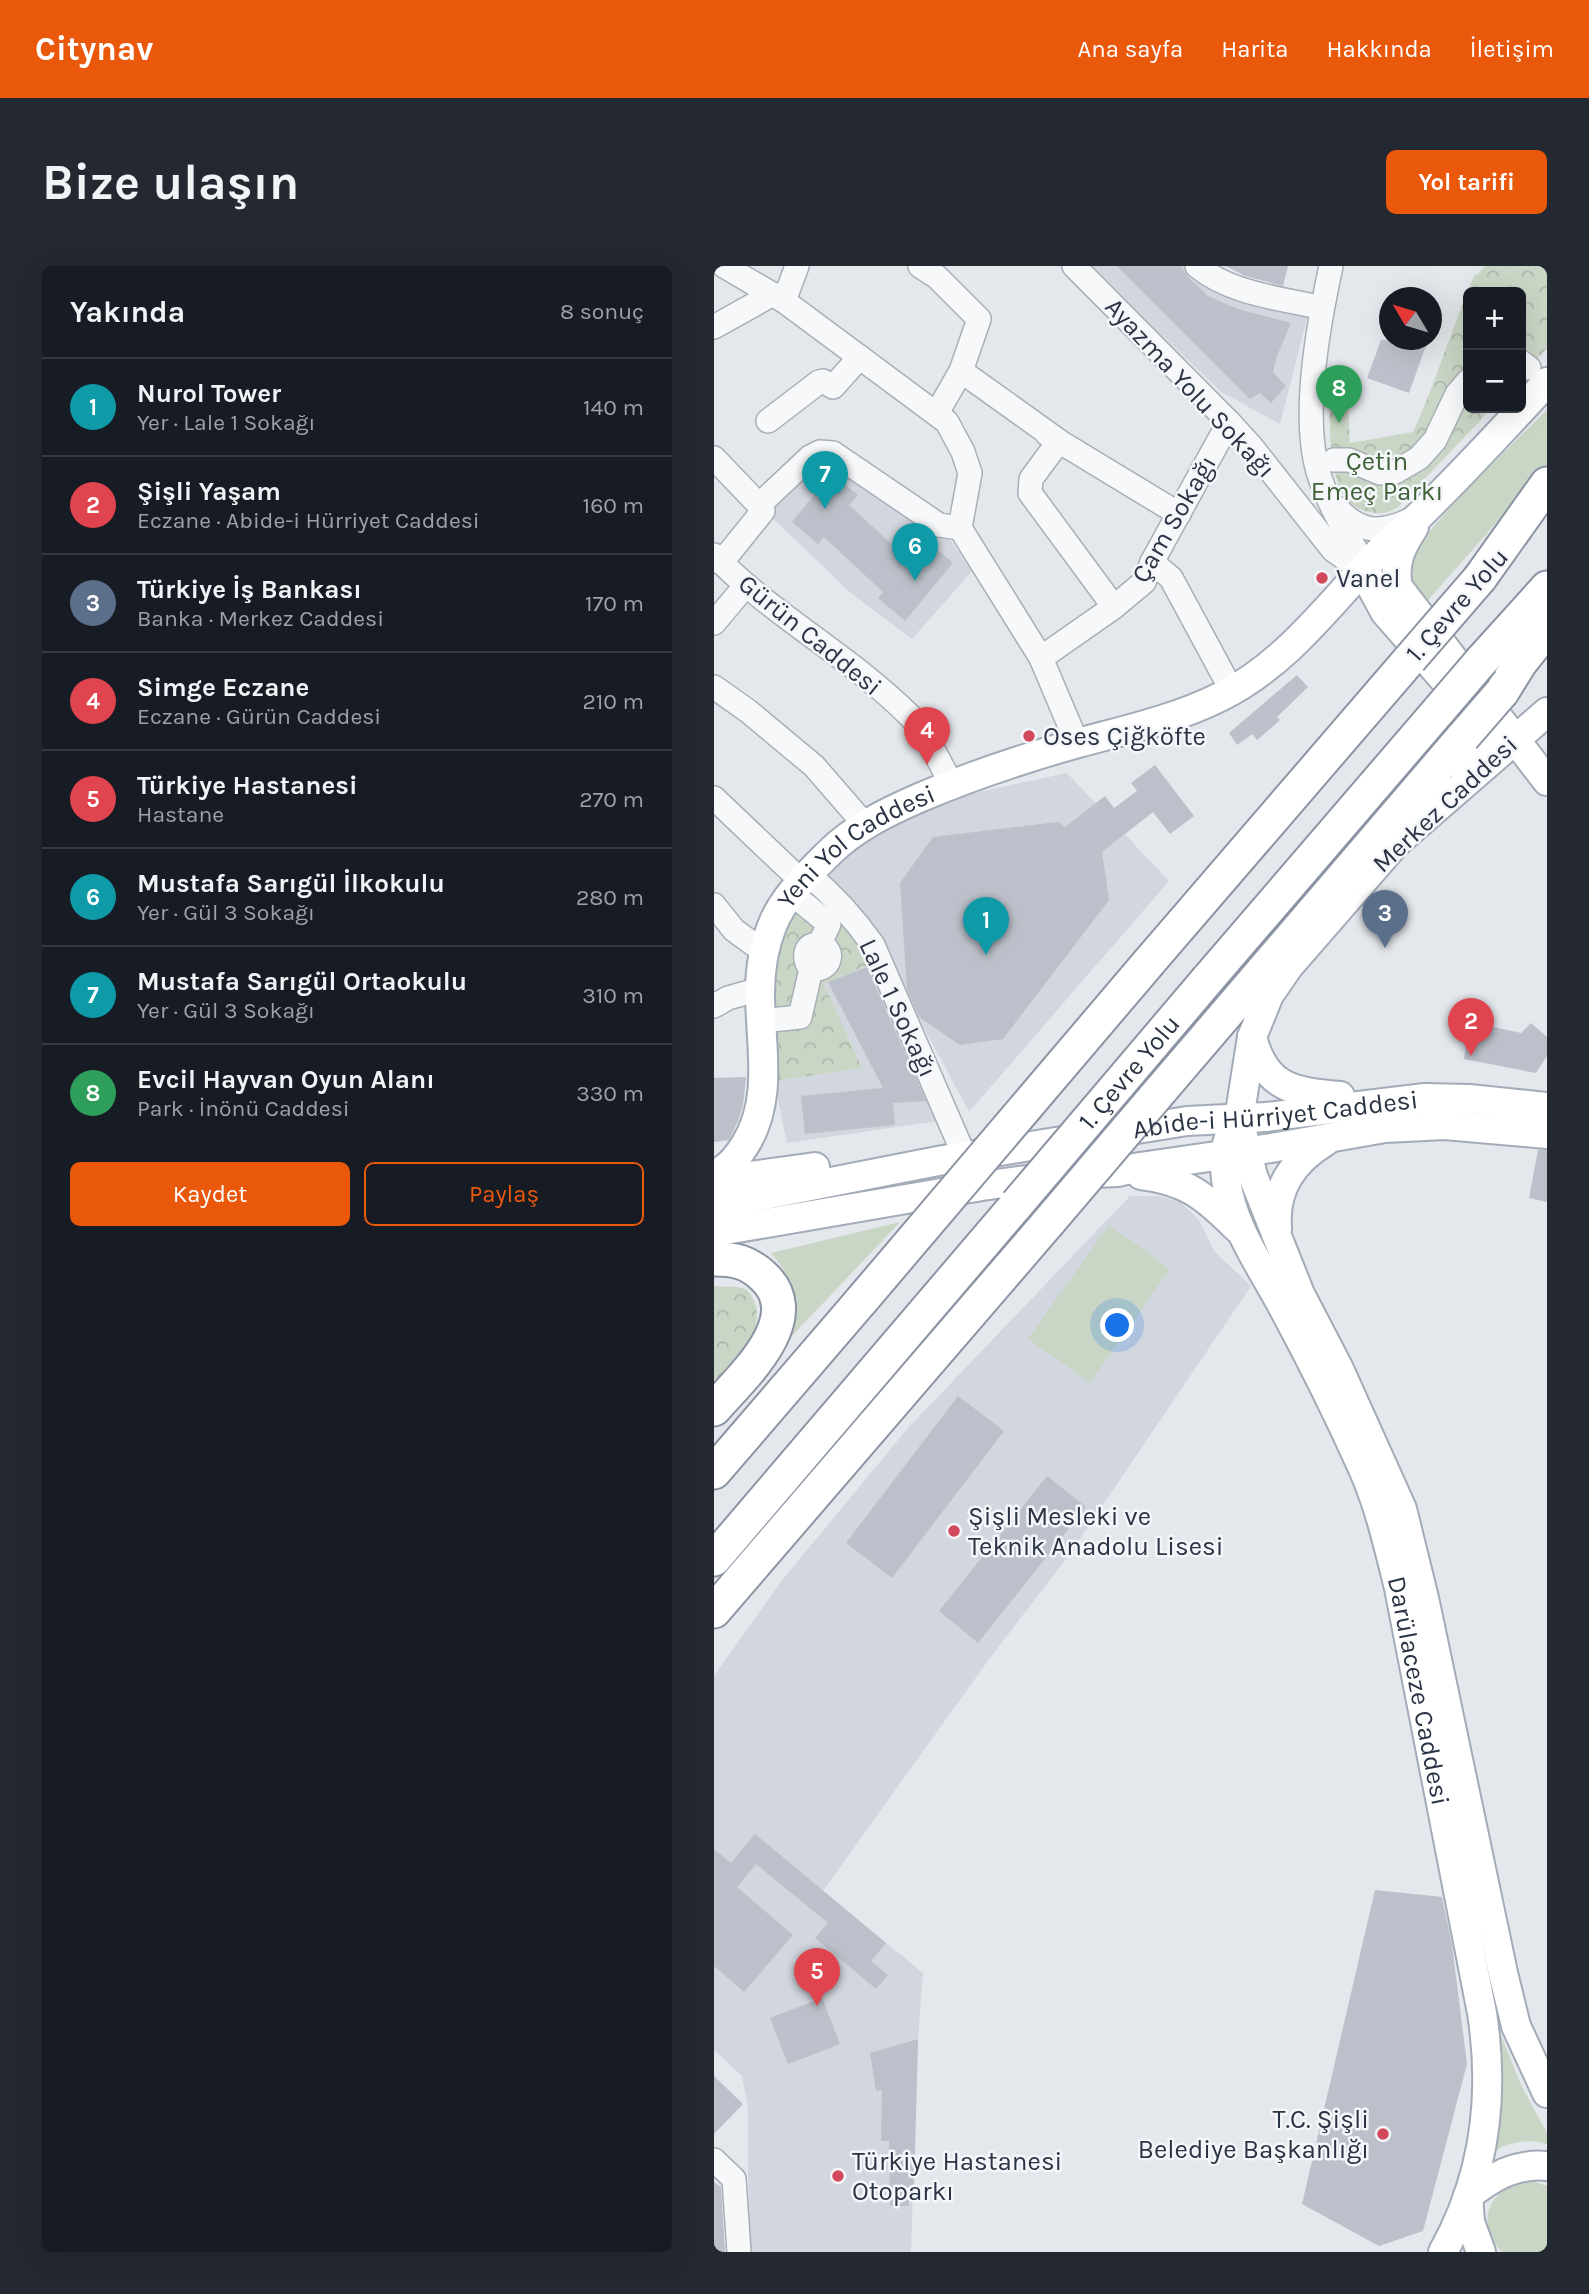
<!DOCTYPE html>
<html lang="tr">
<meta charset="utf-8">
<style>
:root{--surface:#171b24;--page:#242831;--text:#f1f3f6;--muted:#9ea1a6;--line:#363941;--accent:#ea580c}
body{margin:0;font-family:Karla,sans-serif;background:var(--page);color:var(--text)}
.controls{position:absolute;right:21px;top:21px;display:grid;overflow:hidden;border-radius:10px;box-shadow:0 7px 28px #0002}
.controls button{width:63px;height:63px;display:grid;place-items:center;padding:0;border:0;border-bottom:2px solid var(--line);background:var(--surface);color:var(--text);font:35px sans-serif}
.compass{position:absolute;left:665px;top:21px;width:63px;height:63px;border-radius:50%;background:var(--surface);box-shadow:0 7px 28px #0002;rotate:308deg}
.you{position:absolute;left:404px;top:1060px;width:24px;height:24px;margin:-18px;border:5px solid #fff;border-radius:50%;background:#1a73e8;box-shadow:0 0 0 10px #1a73e833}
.badge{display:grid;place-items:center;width:46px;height:46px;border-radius:50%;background:var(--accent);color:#fff;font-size:23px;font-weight:700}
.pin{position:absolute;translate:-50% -58px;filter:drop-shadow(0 2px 4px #0008)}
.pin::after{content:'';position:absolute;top:37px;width:24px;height:21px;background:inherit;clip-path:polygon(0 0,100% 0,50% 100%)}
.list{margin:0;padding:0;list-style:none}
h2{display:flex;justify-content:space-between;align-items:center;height:91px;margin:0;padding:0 28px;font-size:30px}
h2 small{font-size:23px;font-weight:400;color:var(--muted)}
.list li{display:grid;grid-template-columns:46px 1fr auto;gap:21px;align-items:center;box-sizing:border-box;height:98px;padding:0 28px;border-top:2px solid var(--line)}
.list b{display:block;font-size:26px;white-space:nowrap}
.list p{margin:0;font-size:23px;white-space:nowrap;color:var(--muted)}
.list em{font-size:23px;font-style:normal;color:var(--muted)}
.actions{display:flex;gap:14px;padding:21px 28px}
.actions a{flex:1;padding:16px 0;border:2px solid var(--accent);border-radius:10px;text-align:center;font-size:24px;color:var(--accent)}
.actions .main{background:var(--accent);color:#fff}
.map{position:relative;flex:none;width:833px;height:1986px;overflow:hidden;border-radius:10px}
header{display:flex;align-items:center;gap:42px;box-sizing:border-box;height:98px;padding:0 35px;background:var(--accent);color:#fff}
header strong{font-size:33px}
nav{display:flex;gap:38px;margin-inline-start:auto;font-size:24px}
.intro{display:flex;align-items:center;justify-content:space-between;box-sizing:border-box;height:168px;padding:0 42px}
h1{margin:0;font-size:49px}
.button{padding:18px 32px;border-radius:10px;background:var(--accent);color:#fff;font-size:24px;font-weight:700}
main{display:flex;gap:42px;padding:0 42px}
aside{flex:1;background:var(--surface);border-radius:10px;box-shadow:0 7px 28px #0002}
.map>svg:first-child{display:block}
.built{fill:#d2d6de}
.green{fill:#c9d6c5}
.park{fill:url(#park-crowns)}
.building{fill:#bbc0ca}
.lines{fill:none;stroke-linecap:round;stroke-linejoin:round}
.minor-casing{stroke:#a9aeb7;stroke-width:26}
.major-casing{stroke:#a3abb8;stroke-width:32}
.highway-casing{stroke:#8b94a3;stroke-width:37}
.minor{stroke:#f7f8fa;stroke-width:23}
.major{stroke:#fff;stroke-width:28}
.highway{stroke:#fff;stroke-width:33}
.highway-bridge-casing{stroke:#8b94a3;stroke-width:37;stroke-linecap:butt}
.highway-bridge{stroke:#fff;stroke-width:33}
.poi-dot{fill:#d1495b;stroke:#f4f6f9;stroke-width:2.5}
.labels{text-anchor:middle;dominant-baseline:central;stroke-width:5;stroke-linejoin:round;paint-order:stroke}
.street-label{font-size:26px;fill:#2b3445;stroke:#f4f6f9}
.park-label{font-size:26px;fill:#3f6138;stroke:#f4f6f9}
.poi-label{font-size:26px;fill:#2b3445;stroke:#f4f6f9;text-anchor:start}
</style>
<header>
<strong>Citynav</strong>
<nav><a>Ana sayfa</a><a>Harita</a><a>Hakkında</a><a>İletişim</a></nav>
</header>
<div class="intro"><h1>Bize ulaşın</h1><a class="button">Yol tarifi</a></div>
<main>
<aside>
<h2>Yakında<small>8 sonuç</small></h2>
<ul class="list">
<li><span class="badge" style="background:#0f9aa8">1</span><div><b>Nurol Tower</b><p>Yer · Lale 1 Sokağı</p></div><em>140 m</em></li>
<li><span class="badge" style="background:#e0444e">2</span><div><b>Şişli Yaşam</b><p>Eczane · Abide-i Hürriyet Caddesi</p></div><em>160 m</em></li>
<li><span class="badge" style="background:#5c6f8a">3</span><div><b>Türkiye İş Bankası</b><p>Banka · Merkez Caddesi</p></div><em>170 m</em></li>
<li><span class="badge" style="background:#e0444e">4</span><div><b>Simge Eczane</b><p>Eczane · Gürün Caddesi</p></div><em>210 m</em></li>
<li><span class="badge" style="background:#e0444e">5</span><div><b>Türkiye Hastanesi</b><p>Hastane</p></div><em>270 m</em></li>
<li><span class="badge" style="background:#0f9aa8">6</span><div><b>Mustafa Sarıgül İlkokulu</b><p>Yer · Gül 3 Sokağı</p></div><em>280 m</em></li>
<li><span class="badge" style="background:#0f9aa8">7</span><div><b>Mustafa Sarıgül Ortaokulu</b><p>Yer · Gül 3 Sokağı</p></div><em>310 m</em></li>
<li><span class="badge" style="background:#2e9e5b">8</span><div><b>Evcil Hayvan Oyun Alanı</b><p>Park · İnönü Caddesi</p></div><em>330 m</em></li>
</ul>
<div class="actions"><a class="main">Kaydet</a><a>Paylaş</a></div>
</aside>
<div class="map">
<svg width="833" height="1986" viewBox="0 0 833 1986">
<defs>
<pattern id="park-crowns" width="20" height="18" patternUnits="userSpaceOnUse" patternTransform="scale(1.75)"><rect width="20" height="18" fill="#c9d6c5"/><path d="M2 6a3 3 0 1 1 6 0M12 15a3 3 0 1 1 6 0" fill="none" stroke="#adb8ab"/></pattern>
</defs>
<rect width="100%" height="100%" fill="#e4e7ec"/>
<g class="built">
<polygon points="376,0 496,0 524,17 598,33 566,158 507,126"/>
<polygon points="115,195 231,267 258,305 198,373 137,327 51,245"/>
<polygon points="353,507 455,615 255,846 162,672 112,607 159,563 227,534"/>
<polygon points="157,698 224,855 73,877 60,815 148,802 110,718"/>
<polygon points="416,930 446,930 467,937 485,954 500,985 537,1020 355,1289 276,1392 109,1625 209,1707 204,1773 197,1986 37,1986 34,1909 34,1843 28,1810 0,1784 0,1410 69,1313 194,1162"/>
</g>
<g class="green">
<path d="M833,144V199L709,340C701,329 691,315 694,301C698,272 807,170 833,144Z"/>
<path d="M186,956L75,1073C84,1040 81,1014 57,987Z"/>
<polygon points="395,959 456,1003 376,1117 314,1073"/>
<path d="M784,1762L808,1821L833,1867V1878C817,1873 797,1875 783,1884Z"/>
<path d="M818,1915L833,1920V1986H788C758,1955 777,1919 818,1915Z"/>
</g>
<g class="park">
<path d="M771,0H833V82L807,111V26H754V142H778L685,240C676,247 668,249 655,246C648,245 636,238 632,233C615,212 614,146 617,120L633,121L636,177L699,166C723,114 738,60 761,8L763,9Z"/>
<polygon points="100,620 124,644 157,698 110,718 148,802 60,815 57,741 64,690 76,651"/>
<path d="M0,1020C9,1021 20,1020 28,1022C34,1024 37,1028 39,1033C55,1065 19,1097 0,1120Z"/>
</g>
<g class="building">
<polygon points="403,0 467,0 474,11 494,30 524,43 577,57 563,90 559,106 572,120 557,137 546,127 536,133"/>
<polygon points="512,0 574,0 569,20 531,10"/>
<polygon points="667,74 714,74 695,127 653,112"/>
<polygon points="117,208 144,229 135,239 195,294 212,274 239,297 191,355 164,332 169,326 110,271 104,278 78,256"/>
<polygon points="583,409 594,421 563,451 566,454 543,474 538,468 523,479 515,467"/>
<polygon points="441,499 480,550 456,568 439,546 388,586 395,634 289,773 246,779 205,751 193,723 186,617 219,571 344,556 351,561 391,530 400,542 423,525 417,517"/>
<polygon points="153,701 212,835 179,837 181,859 91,868 87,830 169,822 114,716"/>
<polygon points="756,756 807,767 817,757 833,771 833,790 822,807 750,793"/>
<polygon points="32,811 29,839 24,855 15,874 0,876 0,812"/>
<polygon points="824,884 833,884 833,936 815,932"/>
<polygon points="244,1130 290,1165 178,1312 132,1277"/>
<polygon points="333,1210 372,1241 264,1377 225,1345"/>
<polygon points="41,1568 172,1677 157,1695 174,1709 162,1723 101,1672 114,1657 42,1598 23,1621 79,1669 30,1726 0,1700 0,1583 17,1597"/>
<polygon points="661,1624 728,1631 738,1679 753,1798 709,1965 665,1980 588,1938"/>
<polygon points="108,1732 126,1778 74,1798 56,1752"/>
<polygon points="204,1773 200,1923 195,1923 195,1940 176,1940 175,1875 167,1875 168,1824 162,1825 156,1787"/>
<polygon points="0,1810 29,1838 0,1868"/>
<polygon points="0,1916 7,1921 11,1986 0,1986"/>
</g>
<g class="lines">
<defs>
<g id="minor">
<polyline points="10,0 70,35 233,156 249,186 256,207 246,262 327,392 363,477"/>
<polyline points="206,0 223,11 265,53 247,105 223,147"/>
<polyline points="360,0 515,156 537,180 619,284 633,294 652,301"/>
<path d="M483,0C517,28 566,32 608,42"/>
<path d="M617,0C605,56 590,137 601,193C607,227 634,271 652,301"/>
<polyline points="70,35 83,0"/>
<polyline points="0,61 59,28"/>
<polyline points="807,96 815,102"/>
<polyline points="247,105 345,175 317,213 316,227 400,341"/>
<polyline points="54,155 105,116 109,115 119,121 146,91"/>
<polyline points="333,168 465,248"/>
<polyline points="0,192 45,239"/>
<polyline points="620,194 635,194 666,207 681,206 705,192 721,174 743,128 754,115"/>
<path d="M623,242C646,267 666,268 696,254"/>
<path d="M0,289C59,350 136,390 196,450C210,463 228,501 238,519"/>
<polyline points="438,296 457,312 518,425"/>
<polyline points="7,297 49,245 45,239 96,191 106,186 119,187 225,259 246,262"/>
<polyline points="0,357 32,319"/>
<polyline points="327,392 400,341 430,316 438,296 515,156"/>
<polyline points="0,421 34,445 100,500 152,560"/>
<path d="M0,532L81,609H95C120,630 140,652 159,679L251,891"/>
<polyline points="88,636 115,658 105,679"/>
<polyline points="0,639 20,664 50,686"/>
<polyline points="0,740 14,732 46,723"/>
<path d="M57,754L86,751L97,703C88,694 90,675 106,679C122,683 117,706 97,703"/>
<polyline points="0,1894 20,1913 25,1986"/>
</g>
<g id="major">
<path d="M700,261C687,281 679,297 684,321L833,515"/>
<path d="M652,301L657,320L671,346L762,450C776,480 762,484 752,509"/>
<polyline points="833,446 681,578 575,700 555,729 538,771 525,853 539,910 586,1028 625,1103 688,1243 710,1332 789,1707 802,1760 833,1827"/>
<path d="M538,771C551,822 579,826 626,830"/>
<path id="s1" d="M525,853C511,873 509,889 512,913C517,957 544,996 565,1034C595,1089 624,1147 650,1205C666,1242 675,1282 685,1322L768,1747C781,1831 771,1911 729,1986"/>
<path id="s2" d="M0,909C14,903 23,892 31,879C60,833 46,778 46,727C46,705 50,680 58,660C69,631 94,608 115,587C140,562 173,546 205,532C256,510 311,492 364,477C412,464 462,453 506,431C572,399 617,336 666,285C679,271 695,260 708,247C751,205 792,160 833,116"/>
<path d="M427,909C472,914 492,931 523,962"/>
<polyline points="0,915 101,901"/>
<path id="s3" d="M0,939L229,894L473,855L552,851L711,832L755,833L833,841"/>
<path d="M563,962C560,922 579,895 612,875"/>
<polyline points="0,966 268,920 357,908 403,906 426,901 557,882 671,862 731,859 833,868"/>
<path d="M754,1930C778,1911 801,1897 833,1900"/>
<polyline points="754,1930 756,1956 767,1986"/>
</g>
<g id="highway">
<polyline points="766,312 833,218"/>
<polyline points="768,394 833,322"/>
<polyline points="788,426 806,397 833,363"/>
<polyline points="436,695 696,393"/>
<polyline points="494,713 726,443"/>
<polyline points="447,824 749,471"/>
<path d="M0,993C21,993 34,996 49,1010C95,1052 27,1112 0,1143"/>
<polyline points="0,1206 147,1035"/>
<polyline points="0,1293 303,938"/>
<polyline points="0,1345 333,958"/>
</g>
</defs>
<use href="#minor" class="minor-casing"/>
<use href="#major" class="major-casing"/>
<use href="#highway" class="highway-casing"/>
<use href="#minor" class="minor"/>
<use href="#major" class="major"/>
<use href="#highway" class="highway"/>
<defs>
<g id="highway-bridge">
<polyline points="696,393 766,312"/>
<polyline points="726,443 768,394"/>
<polyline points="749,471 788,426"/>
<path id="s4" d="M303,938L494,713"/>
<polyline points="333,958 447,824"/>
<polyline points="147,1035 436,695"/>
</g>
</defs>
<use href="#highway-bridge" class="highway-bridge-casing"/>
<use href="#highway-bridge" class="highway-bridge"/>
</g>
<g class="poi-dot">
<circle cx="608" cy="312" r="7"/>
<circle cx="315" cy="470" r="7"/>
<circle cx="240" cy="1265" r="7"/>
<circle cx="669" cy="1868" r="7"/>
<circle cx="124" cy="1910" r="7"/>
</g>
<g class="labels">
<g class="street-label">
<text transform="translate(476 122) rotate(47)">Ayazma Yolu Sokağı</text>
<text transform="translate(460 253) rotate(-60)">Çam Sokağı</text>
<text transform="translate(743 339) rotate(-49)">1. Çevre Yolu</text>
<text transform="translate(96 369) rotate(39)">Gürün Caddesi</text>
<text transform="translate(731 538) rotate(-43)">Merkez Caddesi</text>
<text stroke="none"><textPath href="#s2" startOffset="387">Yeni Yol Caddesi</textPath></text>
<text transform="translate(184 742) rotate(65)">Lale 1 Sokağı</text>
<text stroke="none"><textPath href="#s4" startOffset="173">1. Çevre Yolu</textPath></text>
<text stroke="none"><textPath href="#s3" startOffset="569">Abide-i Hürriyet Caddesi</textPath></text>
<text stroke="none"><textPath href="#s1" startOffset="614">Darülaceze Caddesi</textPath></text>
</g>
<g class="park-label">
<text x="663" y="195">Çetin<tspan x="663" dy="30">Emeç Parkı</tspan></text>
</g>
<g class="poi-label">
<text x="622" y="312">Vanel</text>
<text x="329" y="470">Oses Çiğköfte</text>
<text x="254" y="1250">Şişli Mesleki ve<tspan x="254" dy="30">Teknik Anadolu Lisesi</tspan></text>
<text x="655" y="1853" text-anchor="end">T.C. Şişli<tspan x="655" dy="30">Belediye Başkanlığı</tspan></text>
<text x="138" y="1895">Türkiye Hastanesi<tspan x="138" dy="30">Otoparkı</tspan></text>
</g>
</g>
</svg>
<div class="controls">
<button>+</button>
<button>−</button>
</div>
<svg class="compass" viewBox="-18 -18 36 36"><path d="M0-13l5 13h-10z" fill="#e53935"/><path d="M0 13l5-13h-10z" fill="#9ea1a6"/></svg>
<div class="you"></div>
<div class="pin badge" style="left:272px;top:689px;background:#0f9aa8">1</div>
<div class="pin badge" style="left:757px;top:790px;background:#e0444e">2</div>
<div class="pin badge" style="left:671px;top:682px;background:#5c6f8a">3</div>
<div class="pin badge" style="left:213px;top:499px;background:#e0444e">4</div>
<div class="pin badge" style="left:103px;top:1740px;background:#e0444e">5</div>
<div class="pin badge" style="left:201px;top:315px;background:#0f9aa8">6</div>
<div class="pin badge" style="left:111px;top:243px;background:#0f9aa8">7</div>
<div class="pin badge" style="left:625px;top:157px;background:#2e9e5b">8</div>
</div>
</main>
